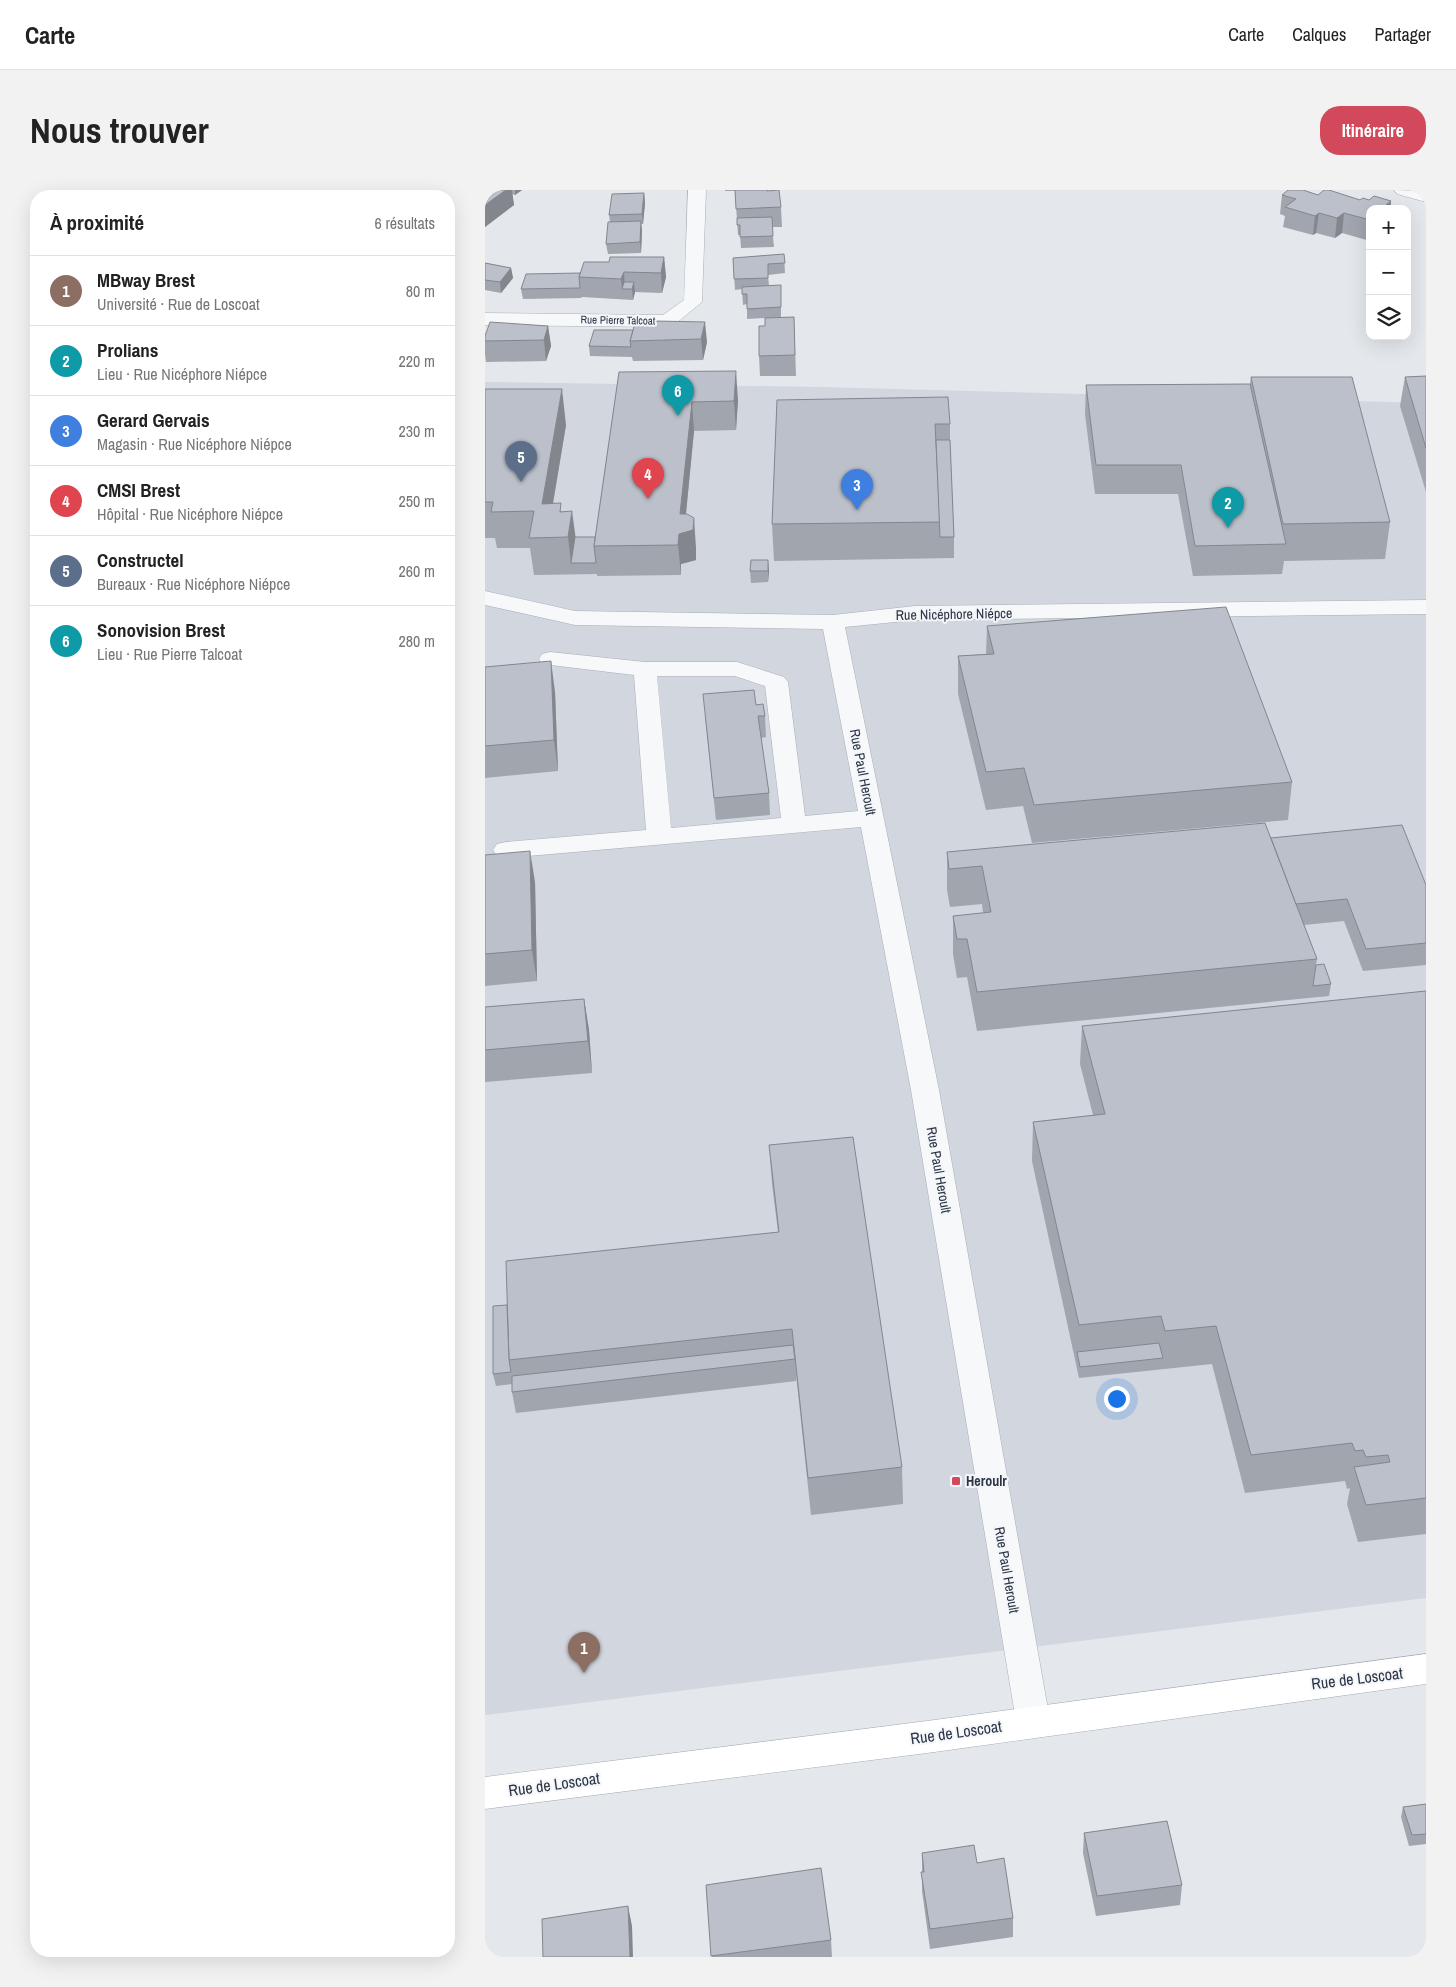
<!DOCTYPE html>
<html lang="fr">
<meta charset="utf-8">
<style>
:root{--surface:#fff;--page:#f2f2f2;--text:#222;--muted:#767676;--line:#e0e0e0;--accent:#d1495b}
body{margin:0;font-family:"Archivo Narrow",sans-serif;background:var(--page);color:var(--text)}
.controls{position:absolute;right:15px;top:15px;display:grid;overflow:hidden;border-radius:10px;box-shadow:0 5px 20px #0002}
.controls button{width:45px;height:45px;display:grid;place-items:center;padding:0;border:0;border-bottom:1px solid var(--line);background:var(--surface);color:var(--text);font:25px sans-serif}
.you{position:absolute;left:631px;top:1208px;width:18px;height:18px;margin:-12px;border:4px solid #fff;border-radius:50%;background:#1a73e8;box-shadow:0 0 0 8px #1a73e833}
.badge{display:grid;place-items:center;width:32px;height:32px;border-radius:50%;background:var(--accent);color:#fff;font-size:16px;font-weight:700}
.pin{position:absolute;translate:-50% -41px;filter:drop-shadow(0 1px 2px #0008)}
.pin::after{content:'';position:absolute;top:26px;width:18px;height:15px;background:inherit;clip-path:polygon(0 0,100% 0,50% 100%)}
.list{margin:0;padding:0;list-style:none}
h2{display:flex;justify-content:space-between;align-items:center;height:65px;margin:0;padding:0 20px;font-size:21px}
h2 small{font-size:16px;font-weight:400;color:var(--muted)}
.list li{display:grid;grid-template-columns:32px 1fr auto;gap:15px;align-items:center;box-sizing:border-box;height:70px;padding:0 20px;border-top:1px solid var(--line)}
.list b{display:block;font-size:19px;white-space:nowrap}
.list p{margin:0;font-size:16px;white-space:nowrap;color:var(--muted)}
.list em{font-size:16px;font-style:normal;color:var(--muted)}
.icon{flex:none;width:28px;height:28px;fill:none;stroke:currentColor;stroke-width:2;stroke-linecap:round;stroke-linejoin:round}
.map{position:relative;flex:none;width:941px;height:1767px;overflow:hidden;border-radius:20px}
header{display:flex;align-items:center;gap:30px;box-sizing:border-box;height:70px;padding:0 25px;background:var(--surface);border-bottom:1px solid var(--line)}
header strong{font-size:24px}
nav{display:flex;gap:28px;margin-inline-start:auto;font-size:18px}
.intro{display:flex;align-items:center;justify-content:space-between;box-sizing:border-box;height:120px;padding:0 30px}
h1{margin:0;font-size:35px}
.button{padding:12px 22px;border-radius:20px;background:var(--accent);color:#fff;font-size:18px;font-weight:700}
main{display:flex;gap:30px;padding:0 30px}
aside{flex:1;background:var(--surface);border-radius:20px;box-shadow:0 5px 20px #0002}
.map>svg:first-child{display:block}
.built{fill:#d2d6de}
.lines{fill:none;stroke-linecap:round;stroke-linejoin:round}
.minor-casing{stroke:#a9aeb7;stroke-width:1}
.major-casing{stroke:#a3abb8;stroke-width:1}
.minor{fill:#f7f8fa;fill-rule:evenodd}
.major{fill:#fff;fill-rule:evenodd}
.wall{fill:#a1a5ae}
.shaded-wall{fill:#83868d}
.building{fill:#bbc0ca;stroke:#83868d}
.poi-dot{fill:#d1495b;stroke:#f4f6f9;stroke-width:2}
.labels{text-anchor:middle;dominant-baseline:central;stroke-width:4;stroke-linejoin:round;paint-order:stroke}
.far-street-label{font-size:11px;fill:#2b3445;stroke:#f4f6f9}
.street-label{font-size:14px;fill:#2b3445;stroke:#f4f6f9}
.poi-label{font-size:14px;font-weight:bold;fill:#2b3445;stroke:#f4f6f9;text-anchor:start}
.near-street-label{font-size:16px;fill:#2b3445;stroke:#f4f6f9}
</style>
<header>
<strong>Carte</strong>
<nav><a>Carte</a><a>Calques</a><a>Partager</a></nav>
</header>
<div class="intro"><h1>Nous trouver</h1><a class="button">Itinéraire</a></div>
<main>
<aside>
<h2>À proximité<small>6 résultats</small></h2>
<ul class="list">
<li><span class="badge" style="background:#8d6e63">1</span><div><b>MBway Brest</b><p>Université · Rue de Loscoat</p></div><em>80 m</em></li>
<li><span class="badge" style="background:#0f9aa8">2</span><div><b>Prolians</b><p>Lieu · Rue Nicéphore Niépce</p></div><em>220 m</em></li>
<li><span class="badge" style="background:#3f7fe0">3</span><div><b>Gerard Gervais</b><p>Magasin · Rue Nicéphore Niépce</p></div><em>230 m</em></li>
<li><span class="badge" style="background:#e0444e">4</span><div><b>CMSI Brest</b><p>Hôpital · Rue Nicéphore Niépce</p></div><em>250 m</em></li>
<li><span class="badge" style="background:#5c6f8a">5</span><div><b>Constructel</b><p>Bureaux · Rue Nicéphore Niépce</p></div><em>260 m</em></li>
<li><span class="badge" style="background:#0f9aa8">6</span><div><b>Sonovision Brest</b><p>Lieu · Rue Pierre Talcoat</p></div><em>280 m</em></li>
</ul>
</aside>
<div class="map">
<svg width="941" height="1767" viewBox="0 0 941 1767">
<rect width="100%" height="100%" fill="#e4e7ec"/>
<polygon class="built" points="0,192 336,197 941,213 941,1408 0,1525"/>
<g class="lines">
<defs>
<g id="minor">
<polygon points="203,0 221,0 217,112 189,135 182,137 0,135 0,123 178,125 199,110"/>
<polygon points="909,0 941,1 941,12 912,4"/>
<path d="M0,401L90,421L348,425L430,416L941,410V424L430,430L360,437L454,900L565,1531L560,1542L548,1546L536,1542L531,1531L426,900L376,637L21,668L12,666L8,660L12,654L21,652L161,640L149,485L57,474L54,469L57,464L65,462L160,472H252L299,487L303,492L320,626L373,621L338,439L90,435L0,415ZM172,486H250L280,496L296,628L186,638Z"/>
</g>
<polygon id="major" points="941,1464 941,1494 442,1563 0,1619 0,1587 442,1531"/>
</defs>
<use href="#minor" class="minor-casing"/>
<use href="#major" class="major-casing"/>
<use href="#minor" class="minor"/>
<use href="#major" class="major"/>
</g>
<g class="wall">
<polygon points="0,0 37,0 30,5 27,4 29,15 0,37"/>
<polygon points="240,0 282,0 296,17 297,37 287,37 289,57 256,58 255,45 253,45 250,1 240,1"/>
<polygon points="159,3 160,13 158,34 156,34 157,41 156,63 123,64 121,54 125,32 124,25"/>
<polygon points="797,5 833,5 875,10 884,10 906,11 906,16 885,19 885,51 857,43 850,48 831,43 828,45 798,37 800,26 795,24"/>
<polygon points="299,64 300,83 283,85 284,96 296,106 296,127 309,127 311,186 275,186 274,166 280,136 280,128 262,129 262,114 258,115 257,99 250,100 248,68"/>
<polygon points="179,67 181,87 177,103 150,102 148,110 97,107 96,108 38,109 36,99 95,83 124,72"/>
<polygon points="0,73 26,78 28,88 16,103 0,100"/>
<polygon points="170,131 222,152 218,170 148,171 147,167 105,166 104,156 169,133"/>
<polygon points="63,136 66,156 61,171 1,172 0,164 0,146"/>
<polygon points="134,182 253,210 251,240 209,241 201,324 211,358 211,370 196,374 196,385 112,386 112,384 49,385 45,358 12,358 10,348 0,348 0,199 81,235 68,314 77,322 90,347 110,347"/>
<polygon points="941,186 941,302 915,216 920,187"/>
<polygon points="766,187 905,332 900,369 799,371 797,384 708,386 693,304 610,304 600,224 601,195 765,194"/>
<polygon points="292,210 465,234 465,250 469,347 469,368 289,371 287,334"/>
<polygon points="265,381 284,381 283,392 266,393"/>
<polygon points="502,436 807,592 803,630 547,653 538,616 501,620 473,504 473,466 501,464"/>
<polygon points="0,477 70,502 73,581 0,588"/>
<polygon points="271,515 280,526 281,547 276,548 284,603 285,625 231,630 220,526"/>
<polygon points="786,648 941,695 941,775 878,781 859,731 819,735 832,769 831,775 846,794 844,806 492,841 482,787 472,788 468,764 468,726 498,723 497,714 465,717 462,700 462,662"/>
<polygon points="0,665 50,692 52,791 0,796"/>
<polygon points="941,801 941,1344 873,1352 862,1314 865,1298 862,1299 860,1291 760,1303 727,1174 594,1188 547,971 548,932 608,925 595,874 597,836"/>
<polygon points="99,809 104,840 107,883 0,892 0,817"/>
<polygon points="284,955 417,1277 418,1314 326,1325 311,1184 311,1191 31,1223 27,1202 27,1194 11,1196 8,1184 22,1115 293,1042 287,994"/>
<polygon points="941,1614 941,1654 924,1656 916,1627 918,1617"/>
<polygon points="599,1643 697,1695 695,1715 611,1726 598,1663"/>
<polygon points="437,1663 492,1673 528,1728 528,1747 445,1759 437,1701"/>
<polygon points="221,1695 346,1750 347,1767 227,1767"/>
</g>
<g class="shaded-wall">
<polygon points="21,0 27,0 29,15 0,37 0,15"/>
<polygon points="30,0 37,0 30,5"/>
<polygon points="159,3 160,13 158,34 157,24"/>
<polygon points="906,11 905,19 901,15"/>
<polygon points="834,23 831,43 828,45 830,26"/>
<polygon points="859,23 857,43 850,48 852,28"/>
<polygon points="156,31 157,41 156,63 155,52"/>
<polygon points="179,67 181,87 177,103 176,83"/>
<polygon points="26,78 28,88 16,103 15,92"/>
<polygon points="139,82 140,99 137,99 136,89"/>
<polygon points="149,92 150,102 148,110 147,99"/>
<polygon points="220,132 222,152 218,170 216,149"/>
<polygon points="63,136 66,156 61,171 59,150"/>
<polygon points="251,181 253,210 251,240 249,211"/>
<polygon points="77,199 81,235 62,348 57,314"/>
<polygon points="207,212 209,241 199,343 209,328 211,358 211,370 196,374 196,385 193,355 195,324"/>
<polygon points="87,321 92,358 86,373 83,347"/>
<polygon points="283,370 284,381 283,392"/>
<polygon points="66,471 70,502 73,581 69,550"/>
<polygon points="45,661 50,692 52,791 47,760"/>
<polygon points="99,809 104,840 107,883 103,851"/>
<polygon points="143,1716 147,1736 148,1767 145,1767"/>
</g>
<g class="building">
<polygon points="0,0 21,0 0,15"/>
<polygon points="250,0 282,0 282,1 294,0 296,17 251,19"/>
<polygon points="803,0 818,0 833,5 839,0 844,0 875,10 878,8 884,10 889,6 906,11 901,15 908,17 906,19 885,19 885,30 859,23 852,28 834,23 830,26 800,17 811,9 797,5"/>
<polygon points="159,3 157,24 124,25 127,4"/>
<polygon points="287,27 288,46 255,47 255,35 252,35 252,28"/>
<polygon points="156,31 155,52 121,54 123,32"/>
<polygon points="299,64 300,73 283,74 283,88 249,89 248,68"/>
<polygon points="125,67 179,67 176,83 139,82 136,89 94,87 99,72 124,72"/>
<polygon points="0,73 26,78 15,92 0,90"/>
<polygon points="95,83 94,87 95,98 36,99 41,84"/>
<polygon points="139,92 149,92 147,99 137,99"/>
<polygon points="296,95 296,117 262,119 262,104 257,104 257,97"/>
<polygon points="309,127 310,165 274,166 274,136 280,136 280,128"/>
<polygon points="170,131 220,132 216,149 145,151 150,133 169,133"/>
<polygon points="5,132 63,136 59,150 0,151 0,146"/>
<polygon points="109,140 148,140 145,151 146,157 104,156"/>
<polygon points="251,181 249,211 207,212 195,324 202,324 209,328 208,340 194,344 193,355 109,356 134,182"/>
<polygon points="941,186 941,258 920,187"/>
<polygon points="766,187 867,187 905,332 798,334"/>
<polygon points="765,194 801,354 710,356 696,275 611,275 601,195"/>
<polygon points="0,199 77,199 57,314 76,313 75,322 87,321 83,347 44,348 49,321 6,322 8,312 0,312"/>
<polygon points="463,207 465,234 450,234 455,332 287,334 292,210"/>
<polygon points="451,250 465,250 469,347 455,347"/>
<polygon points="90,347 110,347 109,356 111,373 86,373"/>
<polygon points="266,370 283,370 283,381 265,381"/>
<polygon points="741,417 807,592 549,615 539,578 501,582 473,466 509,464 502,436"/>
<polygon points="66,471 69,550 0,556 0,477"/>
<polygon points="269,500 271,515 278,514 280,526 273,526 284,603 229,608 218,504"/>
<polygon points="780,633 832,769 492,802 482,749 472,749 468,726 506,722 497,676 464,679 462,662"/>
<polygon points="917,635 941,695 941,753 881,759 862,709 811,714 786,648"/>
<polygon points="45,661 47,760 0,764 0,665"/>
<polygon points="839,774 846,794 828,796 831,775"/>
<polygon points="941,801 941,1308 881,1315 869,1277 905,1272 903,1265 881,1267 878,1260 870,1261 867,1253 766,1265 731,1136 680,1141 676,1126 594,1135 548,932 620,924 597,836"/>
<polygon points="99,809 103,851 0,860 0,817"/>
<polygon points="368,947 417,1277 323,1288 307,1139 24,1170 21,1071 294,1042 284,955"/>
<polygon points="22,1115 24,1170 26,1182 8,1184 8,1116"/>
<polygon points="674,1153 678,1168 595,1177 592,1162"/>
<polygon points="308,1155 310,1169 27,1202 27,1186"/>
<polygon points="941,1614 941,1644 927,1645 918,1617"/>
<polygon points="682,1631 697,1695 612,1706 599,1643"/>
<polygon points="489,1655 492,1673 519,1668 528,1728 445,1739 436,1682 439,1682 437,1663"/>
<polygon points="336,1678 346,1750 226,1766 221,1695"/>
<polygon points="143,1716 145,1767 58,1767 57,1729"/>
</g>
<rect class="poi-dot" x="466" y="1286" width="10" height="10" rx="2.5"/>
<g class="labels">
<g class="far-street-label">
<text transform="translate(133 130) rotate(1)">Rue Pierre Talcoat</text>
</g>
<g class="street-label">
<text transform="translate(469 424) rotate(-1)">Rue Nicéphore Niépce</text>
<text transform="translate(378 582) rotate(79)">Rue Paul Heroult</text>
<text transform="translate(454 980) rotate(80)">Rue Paul Heroult</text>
<text transform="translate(522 1380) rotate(80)">Rue Paul Heroult</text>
</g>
<g class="poi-label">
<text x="481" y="1291">Heroulr</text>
</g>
<g class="near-street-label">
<text transform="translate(872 1488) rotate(-7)">Rue de Loscoat</text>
<text transform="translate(471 1542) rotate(-8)">Rue de Loscoat</text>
<text transform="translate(69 1594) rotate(-8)">Rue de Loscoat</text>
</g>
</g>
</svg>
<div class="controls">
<button>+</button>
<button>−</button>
<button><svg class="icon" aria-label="layers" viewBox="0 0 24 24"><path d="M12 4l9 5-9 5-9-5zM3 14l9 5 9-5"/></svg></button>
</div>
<div class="you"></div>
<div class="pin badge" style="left:99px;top:1483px;background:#8d6e63">1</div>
<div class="pin badge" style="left:743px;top:338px;background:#0f9aa8">2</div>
<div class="pin badge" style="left:372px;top:320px;background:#3f7fe0">3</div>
<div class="pin badge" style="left:163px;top:309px;background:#e0444e">4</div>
<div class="pin badge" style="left:36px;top:292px;background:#5c6f8a">5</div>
<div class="pin badge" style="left:193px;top:226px;background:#0f9aa8">6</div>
</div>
</main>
